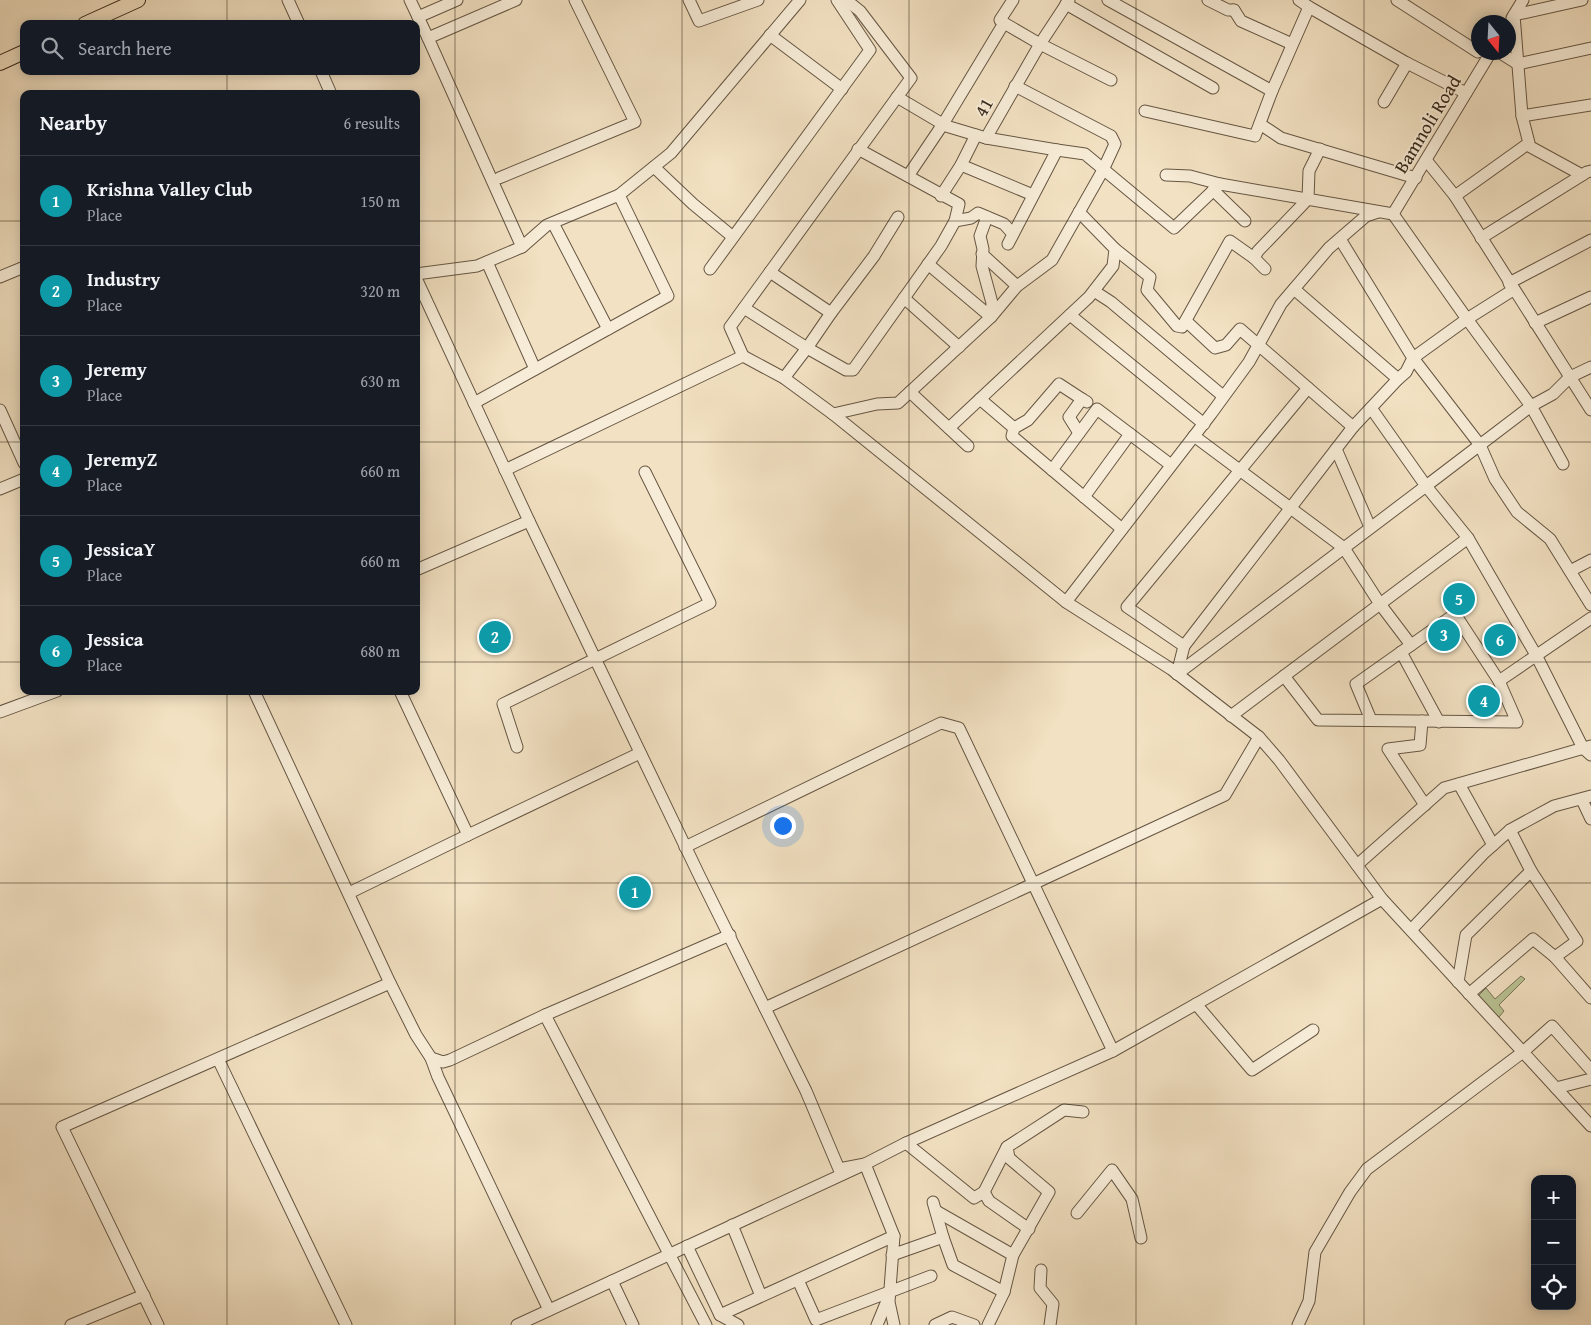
<!DOCTYPE html>
<meta charset="utf-8">
<style>
:root{--surface:#171b24;--page:#20242c;--text:#f1f3f6;--muted:#9ea1a6;--line:#363941;--accent:#7c3aed}
body{margin:0;font-family:"Gentium Book Plus",serif;background:var(--page);color:var(--text)}
.controls{position:absolute;right:15px;bottom:15px;display:grid;overflow:hidden;border-radius:10px;box-shadow:0 2px 12px #0003}
.controls button{width:45px;height:45px;display:grid;place-items:center;padding:0;border:0;border-bottom:1px solid var(--line);background:var(--surface);color:var(--text);font:25px sans-serif}
.compass{position:absolute;left:1471px;top:15px;width:45px;height:45px;border-radius:50%;background:var(--surface);box-shadow:0 2px 12px #0003;rotate:162deg}
.you{position:absolute;left:782px;top:825px;width:18px;height:18px;margin:-12px;border:4px solid #fff;border-radius:50%;background:#1a73e8;box-shadow:0 0 0 8px #1a73e833}
.badge{display:grid;place-items:center;width:32px;height:32px;border-radius:50%;background:var(--accent);color:#fff;font-size:16px;font-weight:700}
.pin{position:absolute;translate:-50% -50%;border:2px solid #fff;box-shadow:0 1px 5px #0006}
.list{margin:0;padding:0;list-style:none}
h2{display:flex;justify-content:space-between;align-items:center;height:65px;margin:0;padding:0 20px;font-size:21px}
h2 small{font-size:16px;font-weight:400;color:var(--muted)}
.list li{display:grid;grid-template-columns:32px 1fr auto;gap:15px;align-items:center;box-sizing:border-box;height:90px;padding:0 20px;border-top:1px solid var(--line)}
.list b{display:block;font-size:19px;white-space:nowrap}
.list p{margin:0;font-size:16px;white-space:nowrap;color:var(--muted)}
.list em{font-size:16px;font-style:normal;color:var(--muted)}
.icon{flex:none;width:28px;height:28px;fill:none;stroke:currentColor;stroke-width:2;stroke-linecap:round;stroke-linejoin:round}
.map{position:relative;flex:none;width:1591px;height:1325px;overflow:hidden}
.search{position:absolute;background:var(--surface);box-shadow:0 2px 12px #0003;left:20px;top:20px;width:400px;height:55px;display:flex;align-items:center;gap:12px;box-sizing:border-box;padding:0 18px;border-radius:10px;color:var(--muted);font-size:19px}
.panel{position:absolute;background:var(--surface);box-shadow:0 2px 12px #0003;left:20px;top:90px;width:400px;height:605px;border-radius:10px}
.map>svg:first-child{display:block}
.park{fill:#bac394;stroke:#787656}
.lines{fill:none;stroke-linecap:round;stroke-linejoin:round}
.minor-casing{stroke:#665643;stroke-width:13}
.major-casing{stroke:#372819;stroke-width:16}
.minor{stroke:#f7ecd7;stroke-width:11}
.major{stroke:#f2e1c2;stroke-width:14}
.grid{fill:none;stroke:#372819;stroke-width:1;stroke-opacity:0.55}
.labels{text-anchor:middle;dominant-baseline:central;stroke-width:4;stroke-linejoin:round;paint-order:stroke}
.street-label{font-size:19px;fill:#372819;stroke:#f7ecd7}
</style>
<div class="map">
<svg width="1591" height="1325" viewBox="0 0 1591 1325">
<rect width="100%" height="100%" fill="#f2e1c2"/>
<filter id="stains"><feTurbulence type="fractalNoise" baseFrequency=".004" numOctaves="4"/><feColorMatrix values="0 0 0 0 .2 0 0 0 0 .09 0 0 0 0 .02 0 0 0 .5 -.17"/></filter>
<radialGradient id="worn" r=".72"><stop offset=".6" stop-color="#630" stop-opacity="0"/><stop offset="1" stop-color="#630" stop-opacity=".3"/></radialGradient>
<polygon class="park" points="1521,976 1525,979 1499,1005 1504,1011 1499,1017 1478,996 1486,988 1495,999"/>
<g class="lines">
<defs>
<g id="minor">
<polyline points="288,0 299,24"/>
<polyline points="410,0 428,38 516,0"/>
<polyline points="689,0 699,21 758,0"/>
<polyline points="1069,0 1040,44 1111,80"/>
<polyline points="1108,0 1272,91 1255,136 1145,111"/>
<polyline points="1208,0 1228,10 1234,10"/>
<polyline points="1397,0 1478,52"/>
<polyline points="1582,0 1514,15 1522,116 1529,143 1455,196 1591,410"/>
<polyline points="1066,4 1213,88"/>
<polyline points="1309,7 1405,62 1466,93"/>
<polyline points="1234,10 1241,21 1292,44"/>
<polyline points="418,17 457,0"/>
<polyline points="1512,18 1523,0"/>
<polyline points="770,35 842,89"/>
<polyline points="1499,52 1518,64 1591,48"/>
<polyline points="321,71 331,94"/>
<polyline points="1272,91 1309,7 1299,0"/>
<polyline points="897,97 946,126 986,138 1040,44 1004,23"/>
<polyline points="1384,102 1407,63"/>
<polyline points="1522,116 1591,105"/>
<polyline points="1260,124 1281,138 1416,178"/>
<polyline points="976,135 961,165 1033,195"/>
<polyline points="986,138 1057,150 1008,244"/>
<polyline points="1527,145 1582,175"/>
<polyline points="858,149 959,204 955,221 941,246 853,370 846,370 807,348 831,313 874,256 898,217"/>
<polyline points="1057,150 1085,154 1174,228 1220,184 1393,214 1467,319 1413,358 1480,445 1495,479 1517,512 1550,539 1591,605"/>
<polyline points="1426,160 1455,196"/>
<polyline points="654,167 693,204 733,237"/>
<polyline points="1166,175 1190,176 1220,184"/>
<polyline points="908,176 943,124 1004,23 1000,20 1013,0"/>
<polyline points="499,178 635,122 575,0"/>
<polyline points="1213,190 1245,221"/>
<polyline points="619,195 671,153 800,0"/>
<polyline points="941,196 961,165"/>
<polyline points="1393,214 1491,52"/>
<polyline points="955,221 971,218 978,213 1004,224 1013,234"/>
<polyline points="553,223 608,329"/>
<polyline points="1481,238 1587,172 1591,171"/>
<polyline points="1340,239 1413,358 1406,372 1398,379"/>
<polyline points="1115,249 1150,277 1147,290 1177,326 1182,327 1230,241 1254,258"/>
<polyline points="982,254 1017,286"/>
<polyline points="487,262 535,369"/>
<polyline points="928,264 991,317 992,303 982,266 983,249 980,236 987,217"/>
<polyline points="710,269 870,50 837,0"/>
<polyline points="1265,269 1254,258 1258,251 1308,199 1309,171 1320,149"/>
<polyline points="770,272 831,313"/>
<polyline points="416,274 477,266 522,247 428,38"/>
<polyline points="0,277 24,267"/>
<polyline points="416,278 529,521 699,875 806,1091 839,1169 865,1164 894,1236 889,1302 894,1325"/>
<polyline points="1094,291 1111,302 1223,396"/>
<polyline points="904,298 959,347"/>
<polyline points="744,308 807,348 784,378"/>
<polyline points="1070,315 1204,424"/>
<polyline points="1186,321 1215,348 1226,345 1240,329 1353,427 1398,379 1294,289"/>
<polyline points="1535,323 1591,297"/>
<polyline points="743,356 730,327 911,78 860,11 846,0"/>
<polyline points="910,392 968,446"/>
<polyline points="980,399 1014,428"/>
<polyline points="1082,399 1059,384 1028,420 1014,428 1012,436 1122,529"/>
<polyline points="474,403 668,296 619,195 547,225 522,247"/>
<polyline points="0,410 24,463"/>
<polyline points="833,414 877,404 898,403 991,317 1017,286 1052,260 1103,170 1115,144 1111,136 1015,86"/>
<polyline points="949,428 1089,297 1113,266 1115,249 1079,212"/>
<polyline points="1079,433 1069,417 1082,399 1087,402"/>
<polyline points="1194,436 1344,548 1380,604 1411,645"/>
<polyline points="1336,449 1370,527"/>
<polyline points="1563,464 1531,406 1467,319 1513,290 1509,283 1591,240"/>
<polyline points="505,470 743,356 784,378 833,414 1066,602 1171,669 1259,737 1279,760 1382,899 1113,1051 906,1143 865,1164 517,1325"/>
<polyline points="1052,470 1097,409 1130,434"/>
<polyline points="0,489 24,479"/>
<polyline points="1084,497 1130,434 1171,465"/>
<polyline points="1468,538 1536,655 1583,748 1591,755"/>
<polyline points="416,570 529,521"/>
<polyline points="1570,571 1591,560"/>
<polyline points="1066,602 1211,414 1249,362 1281,304 1329,248 1366,216 1378,212"/>
<polyline points="1184,646 1127,607 1308,388"/>
<polyline points="1401,652 1439,722"/>
<polyline points="1177,674 1426,486 1371,408"/>
<polyline points="1177,674 1184,646 1353,427"/>
<polyline points="1284,676 1318,720 1517,722 1499,681 1591,618"/>
<polyline points="254,691 390,983 416,1035 431,1058 443,1062 450,1060 545,1015 706,1325"/>
<polyline points="400,691 468,835 640,753"/>
<polyline points="0,712 57,691"/>
<polyline points="1231,716 1468,538 1426,486 1531,406 1553,394 1570,377 1591,367"/>
<polyline points="1371,720 1356,684 1455,614 1499,681"/>
<polyline points="1422,721 1420,745 1388,749 1425,805"/>
<polyline points="517,747 503,704 710,603 645,472"/>
<polyline points="1459,784 1493,845"/>
<polyline points="1582,800 1591,819"/>
<polyline points="685,847 941,723 959,728 1113,1051"/>
<polyline points="1357,865 1444,788 1591,746"/>
<polyline points="1531,871 1577,941 1555,957"/>
<polyline points="349,893 468,835"/>
<polyline points="1382,899 1591,1126"/>
<polyline points="1411,930 1483,854 1510,830 1554,806 1591,796"/>
<polyline points="1458,982 1466,935 1531,871 1510,830"/>
<polyline points="1469,994 1533,939 1555,957 1591,998"/>
<polyline points="1196,1004 1252,1070 1313,1030"/>
<polyline points="765,1008 1225,795 1259,737"/>
<polyline points="545,1015 730,935"/>
<polyline points="431,1058 438,1077 549,1310"/>
<polyline points="218,1059 346,1325"/>
<polyline points="1556,1088 1591,1079"/>
<polyline points="906,1143 974,1198 984,1192 989,1201 1029,1229"/>
<polyline points="984,1192 1007,1147"/>
<polyline points="933,1202 943,1237"/>
<polyline points="936,1211 1013,1255"/>
<polyline points="1077,1213 1112,1170 1132,1199 1141,1238"/>
<polyline points="732,1225 761,1296"/>
<polyline points="687,1246 720,1315 738,1325"/>
<polyline points="892,1255 943,1237 953,1265 1004,1292"/>
<polyline points="1041,1270 1040,1288 1053,1304 1050,1325"/>
<polyline points="798,1280 816,1320 931,1276"/>
<polyline points="612,1281 633,1325"/>
<polyline points="720,1315 894,1236"/>
<polyline points="71,1325 144,1295"/>
<polyline points="158,1325 62,1127 390,983"/>
<polyline points="877,1325 889,1296"/>
<polyline points="935,1325 952,1317 974,1325"/>
<polyline points="988,1325 1004,1292 1013,1255 1049,1192 1009,1158 1007,1147 1064,1110 1083,1112"/>
<polyline points="1298,1325 1309,1301 1315,1252 1350,1192 1367,1169 1523,1052 1552,1026 1591,1070"/>
</g>
<g id="major">
<polyline points="85,24 138,0"/>
<polyline points="0,63 24,52"/>
</g>
</defs>
<use href="#minor" class="minor-casing"/>
<use href="#major" class="major-casing"/>
<use href="#minor" class="minor"/>
<use href="#major" class="major"/>
</g>
<path class="grid" d="M227,0V24M455,0V1325M682,0V1325M909,0V1325M1136,0V1325M1364,0V1325M227,71V94M0,221H24M416,221H1591M0,442H24M416,442H1591M0,662H24M416,662H1591M227,691V1325M0,883H1591M0,1104H1591"/>
<g class="labels">
<g class="street-label">
<text transform="translate(983 107) rotate(-61)">41</text>
<text transform="translate(1427 124) rotate(-59)">Bamnoli Road</text>
</g>
</g>
<rect width="100%" height="100%" filter="url(#stains)"/>
<rect width="100%" height="100%" fill="url(#worn)"/>
</svg>
<div class="controls">
<button>+</button>
<button>−</button>
<button><svg class="icon" aria-label="locate" viewBox="0 0 24 24"><circle cx="12" cy="12" r="6"/><path d="M12 2v4M12 18v4M2 12h4M18 12h4"/></svg></button>
</div>
<svg class="compass" viewBox="-18 -18 36 36"><path d="M0-13l5 13h-10z" fill="#e53935"/><path d="M0 13l5-13h-10z" fill="#9ea1a6"/></svg>
<div class="you"></div>
<div class="pin badge" style="left:635px;top:892px;background:#0f9aa8">1</div>
<div class="pin badge" style="left:495px;top:637px;background:#0f9aa8">2</div>
<div class="pin badge" style="left:1444px;top:635px;background:#0f9aa8">3</div>
<div class="pin badge" style="left:1484px;top:701px;background:#0f9aa8">4</div>
<div class="pin badge" style="left:1459px;top:599px;background:#0f9aa8">5</div>
<div class="pin badge" style="left:1500px;top:640px;background:#0f9aa8">6</div>
<div class="search"><svg class="icon" aria-label="search" viewBox="0 0 24 24"><circle cx="10" cy="10" r="6"/><path d="M15 15l6 6"/></svg>Search here</div>
<section class="panel">
<h2>Nearby<small>6 results</small></h2>
<ul class="list">
<li><span class="badge" style="background:#0f9aa8">1</span><div><b>Krishna Valley Club</b><p>Place</p></div><em>150 m</em></li>
<li><span class="badge" style="background:#0f9aa8">2</span><div><b>Industry</b><p>Place</p></div><em>320 m</em></li>
<li><span class="badge" style="background:#0f9aa8">3</span><div><b>Jeremy</b><p>Place</p></div><em>630 m</em></li>
<li><span class="badge" style="background:#0f9aa8">4</span><div><b>JeremyZ</b><p>Place</p></div><em>660 m</em></li>
<li><span class="badge" style="background:#0f9aa8">5</span><div><b>JessicaY</b><p>Place</p></div><em>660 m</em></li>
<li><span class="badge" style="background:#0f9aa8">6</span><div><b>Jessica</b><p>Place</p></div><em>680 m</em></li>
</ul>
</section>
</div>
